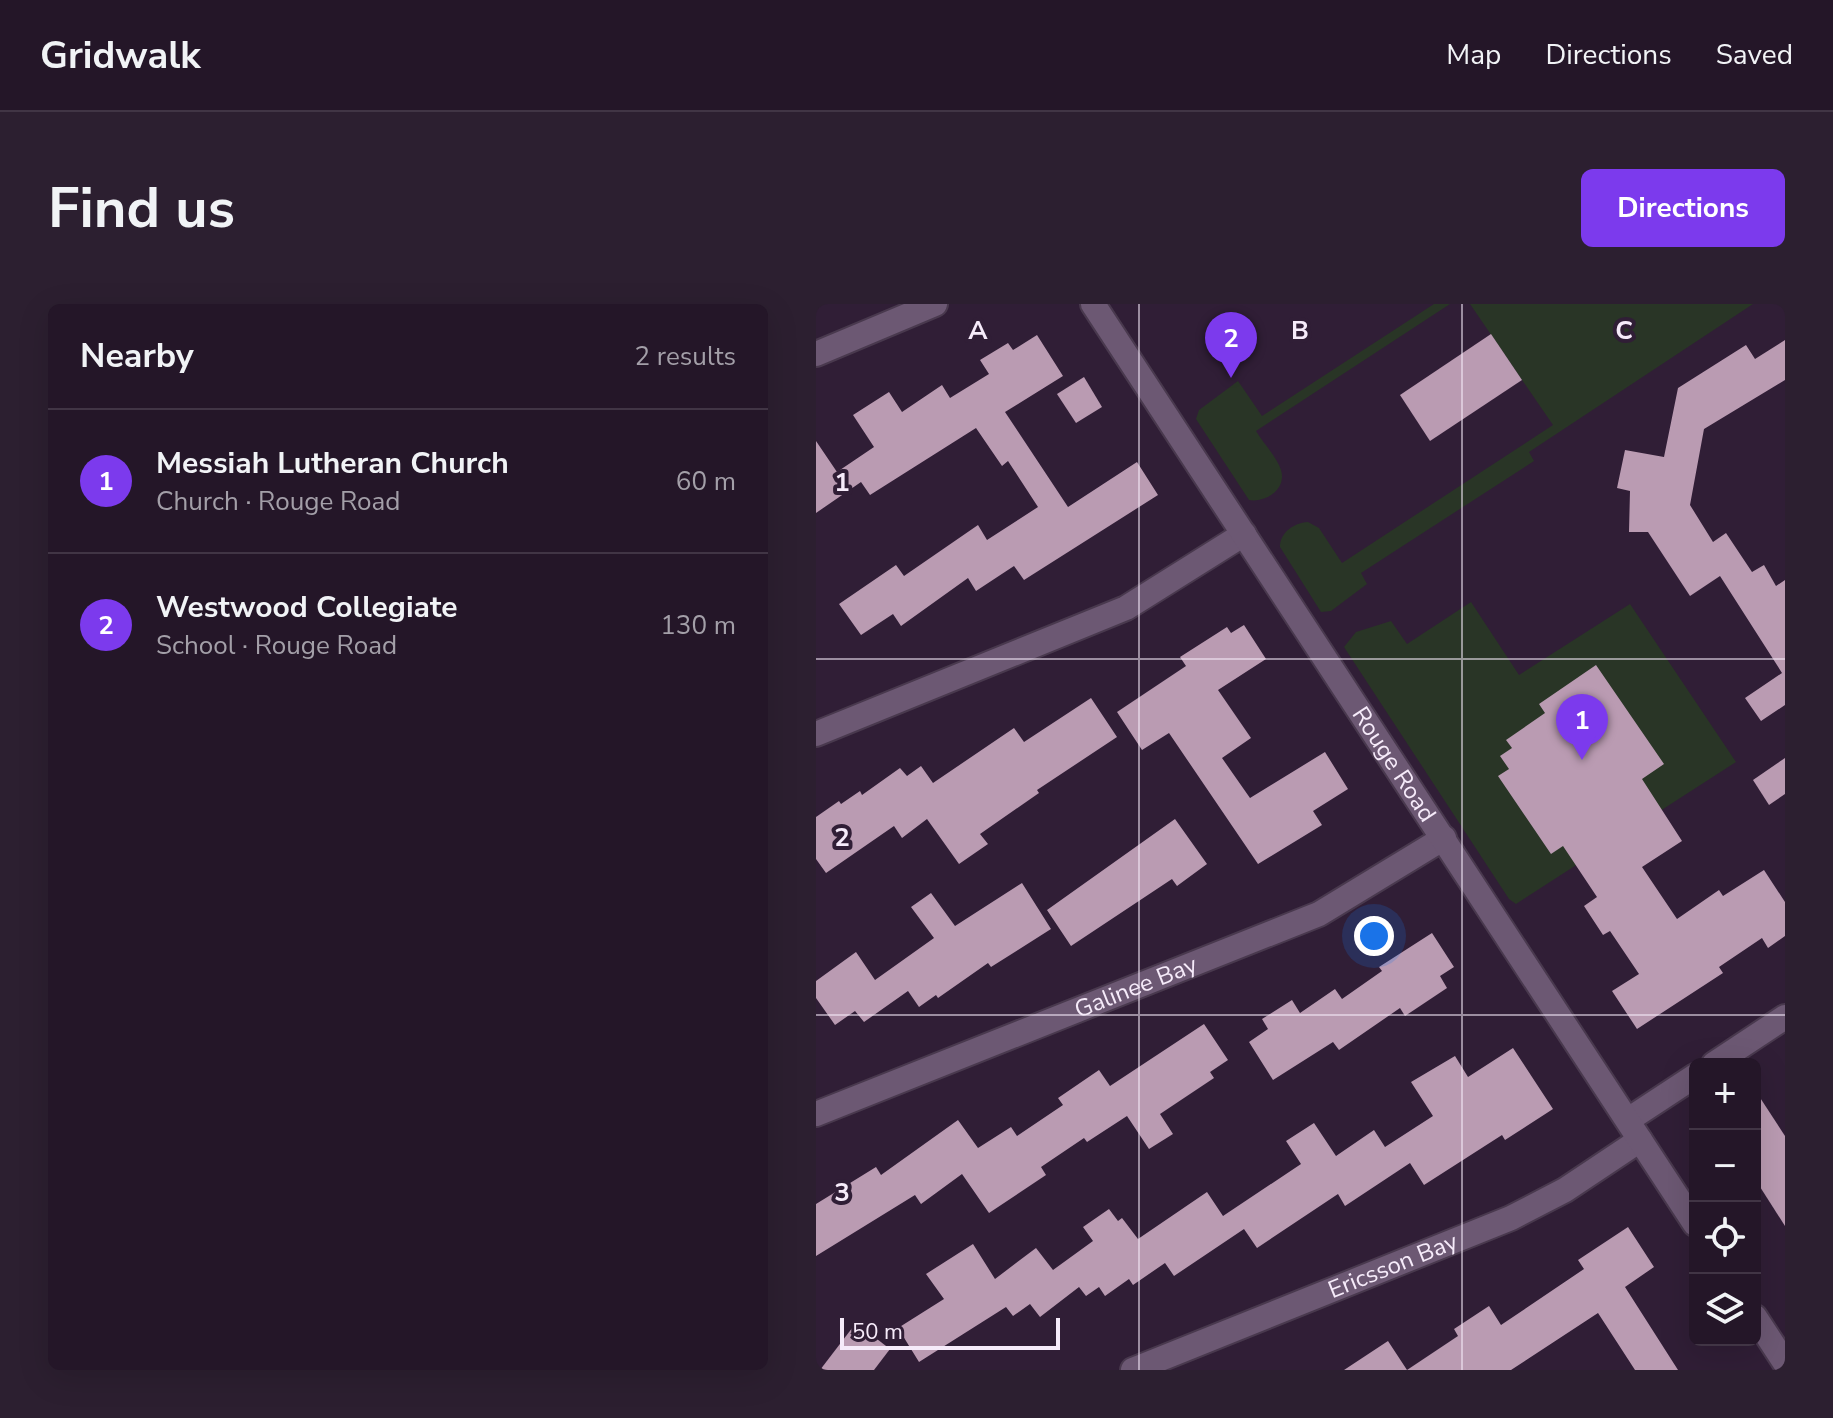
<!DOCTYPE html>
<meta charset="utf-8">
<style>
:root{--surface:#241628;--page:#2c1f30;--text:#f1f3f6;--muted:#a39fa8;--line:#413545;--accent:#7c3aed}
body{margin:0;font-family:"Nunito Sans",sans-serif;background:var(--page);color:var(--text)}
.controls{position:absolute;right:24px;bottom:24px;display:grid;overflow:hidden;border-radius:12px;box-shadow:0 8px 32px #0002}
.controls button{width:72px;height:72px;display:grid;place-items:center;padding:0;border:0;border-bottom:2px solid var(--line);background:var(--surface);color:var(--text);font:40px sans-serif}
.scale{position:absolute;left:24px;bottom:20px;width:220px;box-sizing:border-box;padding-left:8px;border:4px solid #f6ebfa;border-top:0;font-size:22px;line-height:28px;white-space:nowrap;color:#f6ebfa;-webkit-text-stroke:6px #301e36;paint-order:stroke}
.you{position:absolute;left:558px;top:632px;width:28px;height:28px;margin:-20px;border:6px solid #fff;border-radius:50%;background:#1a73e8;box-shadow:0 0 0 12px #1a73e833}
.badge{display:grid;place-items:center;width:52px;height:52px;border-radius:50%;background:var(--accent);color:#fff;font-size:26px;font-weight:700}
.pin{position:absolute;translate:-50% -66px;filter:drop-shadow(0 2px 4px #0008)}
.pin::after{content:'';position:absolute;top:42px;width:28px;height:24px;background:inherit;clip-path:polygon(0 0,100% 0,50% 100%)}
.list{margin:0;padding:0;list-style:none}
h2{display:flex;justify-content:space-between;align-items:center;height:104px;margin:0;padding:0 32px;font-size:34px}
h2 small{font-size:26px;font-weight:400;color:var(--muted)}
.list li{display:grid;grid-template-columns:52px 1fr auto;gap:24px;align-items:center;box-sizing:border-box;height:144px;padding:0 32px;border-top:2px solid var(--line)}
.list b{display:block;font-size:30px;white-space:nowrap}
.list p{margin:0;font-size:26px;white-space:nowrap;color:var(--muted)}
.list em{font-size:26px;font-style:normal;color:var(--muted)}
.icon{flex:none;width:44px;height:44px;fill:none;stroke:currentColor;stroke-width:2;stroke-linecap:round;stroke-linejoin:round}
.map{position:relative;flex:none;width:969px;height:1066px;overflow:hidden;border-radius:12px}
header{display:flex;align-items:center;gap:48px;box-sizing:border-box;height:112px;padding:0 40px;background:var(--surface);border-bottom:2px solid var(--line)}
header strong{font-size:38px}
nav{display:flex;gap:44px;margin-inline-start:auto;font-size:28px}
.intro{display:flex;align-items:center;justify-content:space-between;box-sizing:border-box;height:192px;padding:0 48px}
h1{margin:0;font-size:56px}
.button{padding:20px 36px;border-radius:12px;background:var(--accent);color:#fff;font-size:28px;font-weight:700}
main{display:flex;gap:48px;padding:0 48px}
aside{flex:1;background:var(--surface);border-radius:12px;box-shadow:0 8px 32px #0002}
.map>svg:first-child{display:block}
.green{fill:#293526}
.building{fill:#ba9bb2}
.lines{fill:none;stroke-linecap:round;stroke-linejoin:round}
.street-casing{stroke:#49394e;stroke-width:28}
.secondary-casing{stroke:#49394e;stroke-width:28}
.street{stroke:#6c5873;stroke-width:24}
.secondary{stroke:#6c5873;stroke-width:24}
.grid{fill:none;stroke:#f6ebfa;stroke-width:2;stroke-opacity:0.55}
.labels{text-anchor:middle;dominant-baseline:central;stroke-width:8;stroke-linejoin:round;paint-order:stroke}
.street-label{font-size:24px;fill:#f6ebfa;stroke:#301e36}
.grid-label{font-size:26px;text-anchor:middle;font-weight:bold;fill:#f6ebfa;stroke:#301e36;stroke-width:8;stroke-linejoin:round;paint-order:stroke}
</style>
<header>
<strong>Gridwalk</strong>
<nav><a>Map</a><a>Directions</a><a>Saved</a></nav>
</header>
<div class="intro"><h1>Find us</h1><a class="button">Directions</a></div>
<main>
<aside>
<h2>Nearby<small>2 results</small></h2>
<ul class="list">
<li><span class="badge">1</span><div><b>Messiah Lutheran Church</b><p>Church · Rouge Road</p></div><em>60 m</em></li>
<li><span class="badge">2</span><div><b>Westwood Collegiate</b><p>School · Rouge Road</p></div><em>130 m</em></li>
</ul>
</aside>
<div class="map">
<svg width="969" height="1066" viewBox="0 0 969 1066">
<rect width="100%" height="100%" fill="#301e36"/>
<g class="green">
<path d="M618,0H634L440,127C447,139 461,153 465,166C471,186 449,199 433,196L380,115L383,106L422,77L446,112Z"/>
<path d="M654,0H937L713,148L718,157L545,269L551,280L515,307L505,308L464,243C464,229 477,219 492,218L503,224L526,259L737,121Z"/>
<polygon points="655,298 703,371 814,300 920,458 700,600 693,595 528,343 540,328 575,317 591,340"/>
</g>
<g class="building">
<polygon points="675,30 706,76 614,137 584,91"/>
<polygon points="221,31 247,72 189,108 252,203 321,158 342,191 208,276 198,262 160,287 152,274 85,322 77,310 45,331 23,300 80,261 88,272 162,221 171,236 222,203 192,157 186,162 160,124 54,191 45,178 0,209 0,137 21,168 58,143 37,111 73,88 86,108 126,81 134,94 173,70 164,56 192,39 197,46"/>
<polygon points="969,36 969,76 888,125 874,201 897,238 910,229 936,268 948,261 960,282 969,276 969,401 945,417 929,394 966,369 904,272 874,292 832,228 813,228 814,187 801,184 809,146 848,153 862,84 930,41 939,55"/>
<polygon points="268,73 286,103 260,119 241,90"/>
<polygon points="428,321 450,355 402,386 435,434 406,454 434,494 509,448 532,485 497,507 506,521 442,560 353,429 326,446 301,408 370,362 364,353 411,323 415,329"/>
<polygon points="780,361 848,460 826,475 866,537 826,563 861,615 903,586 907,592 948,566 969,598 969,632 952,644 946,634 903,663 907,669 821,725 796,687 823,670 794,627 787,631 768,602 781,593 747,542 735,550 682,472 693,465 684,452 696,444 690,436 729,409 723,400"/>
<polygon points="275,394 301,433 221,486 223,489 164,530 172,540 143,560 111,515 86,534 78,522 10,569 0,555 0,513 23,497 25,500 44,487 46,491 84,464 91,472 105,462 117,479 198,424 208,438"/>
<polygon points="969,454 969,490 953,501 937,476"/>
<polygon points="359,515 391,560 361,582 356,575 255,642 231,606"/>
<polygon points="206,579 235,625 175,663 172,659 122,694 120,691 103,703 92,687 48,718 39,707 19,721 0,694 0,677 40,648 59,676 118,634 95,603 115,589 139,622"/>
<polygon points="616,629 638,663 624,672 631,684 589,712 584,704 523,746 517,738 457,776 433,738 452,725 446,715 476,696 484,709 519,685 526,695 566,667 563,663"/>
<polygon points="388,720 412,756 394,768 398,774 344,810 357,830 333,845 311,812 271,838 268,834 225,863 230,871 173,909 146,870 105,900 99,891 0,952 0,900 60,863 65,871 142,816 162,844 195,823 201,832 247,801 242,794 283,766 294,782"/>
<polygon points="697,744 737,805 689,836 686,831 608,881 594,859 529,902 522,890 441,944 428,925 358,972 349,959 317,981 313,975 289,992 283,983 270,992 263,983 224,1013 214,1000 197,1012 190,1003 103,1058 82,1024 128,995 110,970 157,940 179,975 220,944 237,966 277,937 267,923 293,905 302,917 306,914 322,935 391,888 407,912 485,860 470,837 498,819 520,852 558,826 569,843 617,812 595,778 639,752 652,773"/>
<polygon points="939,786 969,832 969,922 939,875"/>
<polygon points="812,923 838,963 809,983 862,1066 819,1066 782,1009 695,1066 528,1066 572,1037 591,1066 642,1032 638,1025 673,1002 685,1021 768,965 762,956"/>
<polygon points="40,1019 74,1045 58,1066 4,1066"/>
</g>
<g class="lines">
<defs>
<g id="street">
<polyline points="0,50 119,0"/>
<polyline points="0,430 310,304 428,230"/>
<polyline points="898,760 969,713"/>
<path id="s1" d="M0,810L503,610L628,534"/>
<polyline points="812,816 879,772"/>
<path id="s2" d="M317,1066L695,914L749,886L824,836"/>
</g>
<g id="secondary">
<path id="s3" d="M277,0L879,920"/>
<polyline points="939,1013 969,1059"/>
</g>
</defs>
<use href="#street" class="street-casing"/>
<use href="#secondary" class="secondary-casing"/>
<use href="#street" class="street"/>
<use href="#secondary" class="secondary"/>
</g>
<path class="grid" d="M323,0V1066M646,0V1066M0,355H969M0,711H969"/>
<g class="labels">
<g class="street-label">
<text stroke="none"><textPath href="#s3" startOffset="550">Rouge Road</textPath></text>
<text stroke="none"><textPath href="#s1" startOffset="344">Galinee Bay</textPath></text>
<text stroke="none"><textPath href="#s2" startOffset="280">Ericsson Bay</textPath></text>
</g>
</g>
<g class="grid-label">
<text x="162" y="35">A</text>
<text x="484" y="35">B</text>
<text x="808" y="35">C</text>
<text x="26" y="187">1</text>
<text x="26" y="542">2</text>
<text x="26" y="897">3</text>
</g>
</svg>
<div class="controls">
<button>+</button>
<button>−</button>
<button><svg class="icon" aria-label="locate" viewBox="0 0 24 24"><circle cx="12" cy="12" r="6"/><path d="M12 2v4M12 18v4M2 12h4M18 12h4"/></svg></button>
<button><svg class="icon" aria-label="layers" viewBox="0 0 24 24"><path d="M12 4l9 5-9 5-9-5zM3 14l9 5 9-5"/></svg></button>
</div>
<div class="scale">50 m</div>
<div class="you"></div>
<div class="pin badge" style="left:766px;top:456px">1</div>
<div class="pin badge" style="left:415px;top:74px">2</div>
</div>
</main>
